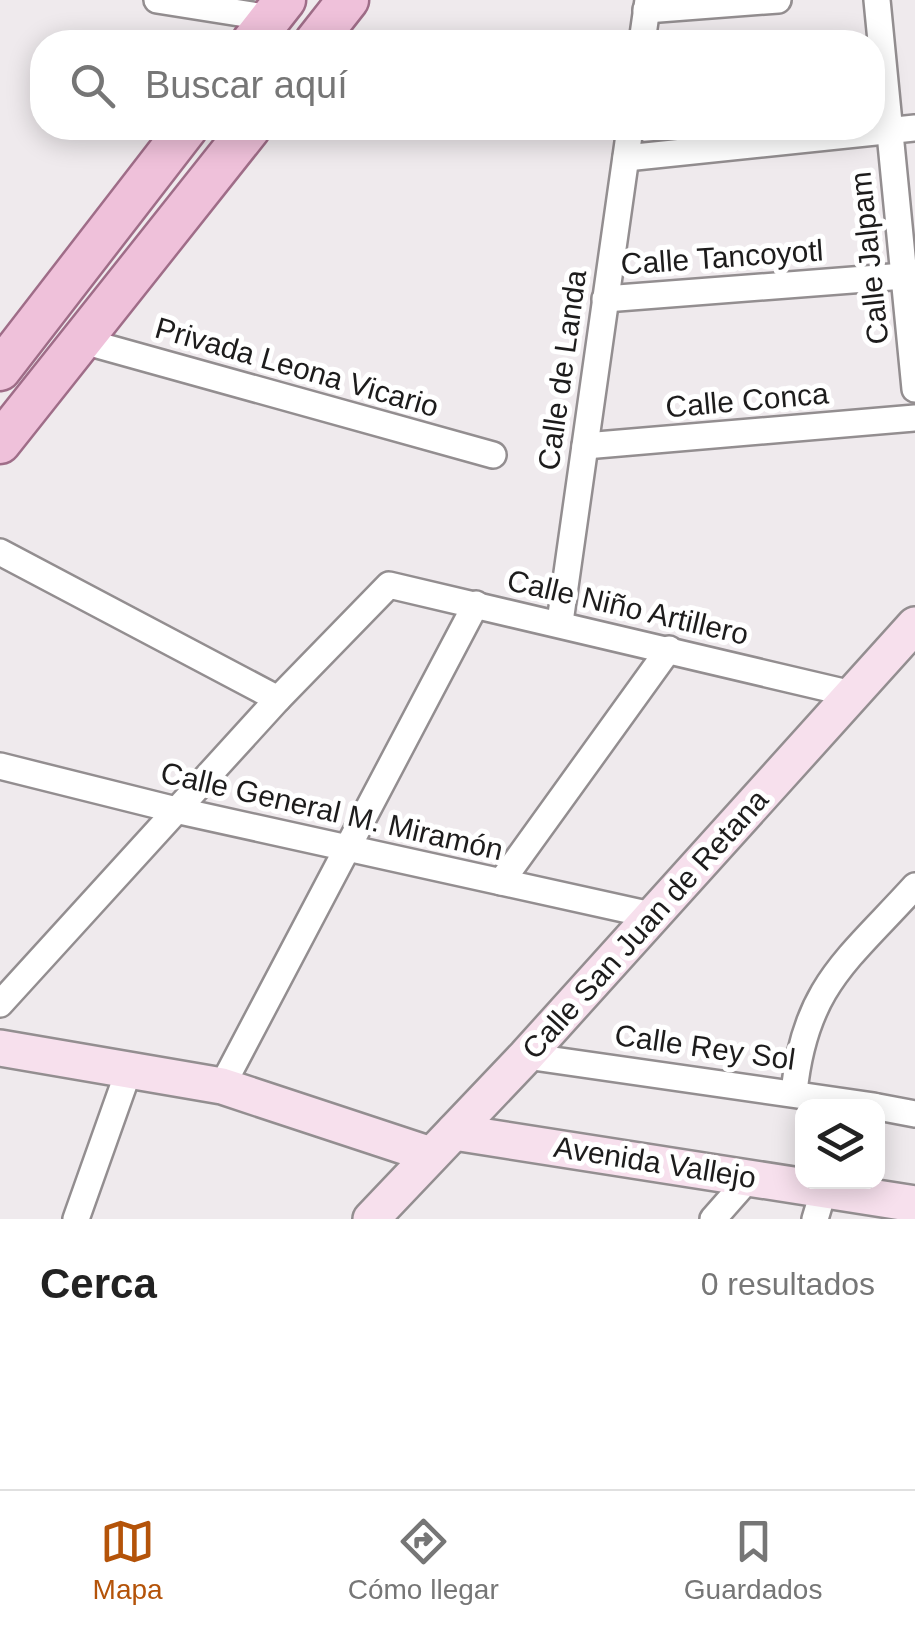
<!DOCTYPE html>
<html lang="es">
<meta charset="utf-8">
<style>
:root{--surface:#fff;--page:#f6f6f6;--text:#222;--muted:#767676;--line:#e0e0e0;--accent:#b45309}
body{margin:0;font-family:Arial,sans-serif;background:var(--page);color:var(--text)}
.controls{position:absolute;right:30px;bottom:30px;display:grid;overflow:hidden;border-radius:20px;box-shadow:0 5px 25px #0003}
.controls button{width:90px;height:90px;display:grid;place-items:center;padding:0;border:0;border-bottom:2px solid var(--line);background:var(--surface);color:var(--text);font:50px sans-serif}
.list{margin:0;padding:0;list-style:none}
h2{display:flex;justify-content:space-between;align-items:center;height:130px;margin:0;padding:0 40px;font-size:42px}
h2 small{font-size:32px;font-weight:400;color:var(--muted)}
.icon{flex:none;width:55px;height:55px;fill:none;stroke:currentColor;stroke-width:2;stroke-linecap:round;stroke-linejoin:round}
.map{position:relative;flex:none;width:915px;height:1219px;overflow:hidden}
.search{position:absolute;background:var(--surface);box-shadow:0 5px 25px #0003;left:30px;right:30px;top:30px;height:110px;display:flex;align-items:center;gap:25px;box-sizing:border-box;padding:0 35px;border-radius:40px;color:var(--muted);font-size:38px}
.sheet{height:270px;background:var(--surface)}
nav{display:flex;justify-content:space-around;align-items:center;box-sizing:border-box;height:140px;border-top:2px solid var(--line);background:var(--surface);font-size:28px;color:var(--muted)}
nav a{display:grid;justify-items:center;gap:5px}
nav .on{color:var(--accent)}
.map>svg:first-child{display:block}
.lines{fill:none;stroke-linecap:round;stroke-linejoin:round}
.street-casing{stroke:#938e90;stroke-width:30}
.secondary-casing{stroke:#938e90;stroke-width:40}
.primary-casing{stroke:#9f6d88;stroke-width:45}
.street{stroke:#fff;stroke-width:25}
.secondary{stroke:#f7e0ed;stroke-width:35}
.primary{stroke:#efc1da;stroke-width:40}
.labels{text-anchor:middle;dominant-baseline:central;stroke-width:10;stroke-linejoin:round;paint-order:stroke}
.street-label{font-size:30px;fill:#1d1c1c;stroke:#fff}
</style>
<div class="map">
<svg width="915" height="1219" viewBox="0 0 915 1219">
<rect width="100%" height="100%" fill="#efeaed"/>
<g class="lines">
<defs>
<g id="street">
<polyline points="157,0 271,18"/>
<polyline points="877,0 915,389"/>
<polyline points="646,10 778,0"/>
<polyline points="642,42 648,0"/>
<polyline points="626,158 915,128"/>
<polyline points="605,299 904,276"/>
<polyline points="83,341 493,455"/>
<polyline points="585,446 915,418"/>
<polyline points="0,552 278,699"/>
<polyline points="560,622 630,128"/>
<polyline points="0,766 180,811 651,915"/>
<polyline points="501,882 669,649"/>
<polyline points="0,1004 278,699 389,585 852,694"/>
<polyline points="526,1056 874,1106"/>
<polyline points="222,1086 476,604"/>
<path d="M794,1092C805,986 848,960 915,886"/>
<polyline points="878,1107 915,1114"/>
<polyline points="76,1219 130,1067"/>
<polyline points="713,1219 750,1177"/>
<polyline points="815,1219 824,1189"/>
</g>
<g id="secondary">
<polyline points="0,1048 222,1086 431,1155"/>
<polyline points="454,1132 915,1204"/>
<polyline points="371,1219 526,1056 915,625"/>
</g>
<g id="primary">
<polyline points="252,42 285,0"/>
<polyline points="315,42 348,0"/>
<polyline points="0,370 187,128"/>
<polyline points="0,443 250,128"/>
</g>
</defs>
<use href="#street" class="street-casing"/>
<use href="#secondary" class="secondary-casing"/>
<use href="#primary" class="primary-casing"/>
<use href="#street" class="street"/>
<use href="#secondary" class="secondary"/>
<use href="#primary" class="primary"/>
</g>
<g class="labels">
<g class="street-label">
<text transform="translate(722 257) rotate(-4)">Calle Tancoyotl</text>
<text transform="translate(869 258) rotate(-96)">Calle Jalpam</text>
<text transform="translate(297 367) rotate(16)">Privada Leona Vicario</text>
<text transform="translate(562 370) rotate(-82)">Calle de Landa</text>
<text transform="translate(747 400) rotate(-5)">Calle Conca</text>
<text transform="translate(628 607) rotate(13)">Calle Niño Artillero</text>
<text transform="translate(332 811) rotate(13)">Calle General M. Miramón</text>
<text transform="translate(645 924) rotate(-48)">Calle San Juan de Retana</text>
<text transform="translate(705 1047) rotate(8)">Calle Rey Sol</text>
<text transform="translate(655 1162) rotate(9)">Avenida Vallejo</text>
</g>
</g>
</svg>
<div class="controls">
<button><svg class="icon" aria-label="layers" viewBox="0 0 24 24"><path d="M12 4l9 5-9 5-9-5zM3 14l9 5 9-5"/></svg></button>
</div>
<div class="search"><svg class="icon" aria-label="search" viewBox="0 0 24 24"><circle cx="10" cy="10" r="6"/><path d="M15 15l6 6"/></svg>Buscar aquí</div>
</div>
<section class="sheet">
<h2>Cerca<small>0 resultados</small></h2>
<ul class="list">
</ul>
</section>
<nav>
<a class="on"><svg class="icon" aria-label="map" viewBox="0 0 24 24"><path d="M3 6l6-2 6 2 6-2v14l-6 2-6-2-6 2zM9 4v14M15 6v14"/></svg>Mapa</a>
<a><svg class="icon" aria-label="directions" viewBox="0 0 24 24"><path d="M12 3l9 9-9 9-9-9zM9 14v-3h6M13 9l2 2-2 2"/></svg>Cómo llegar</a>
<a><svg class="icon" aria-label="saved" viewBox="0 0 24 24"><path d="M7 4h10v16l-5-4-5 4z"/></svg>Guardados</a>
</nav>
